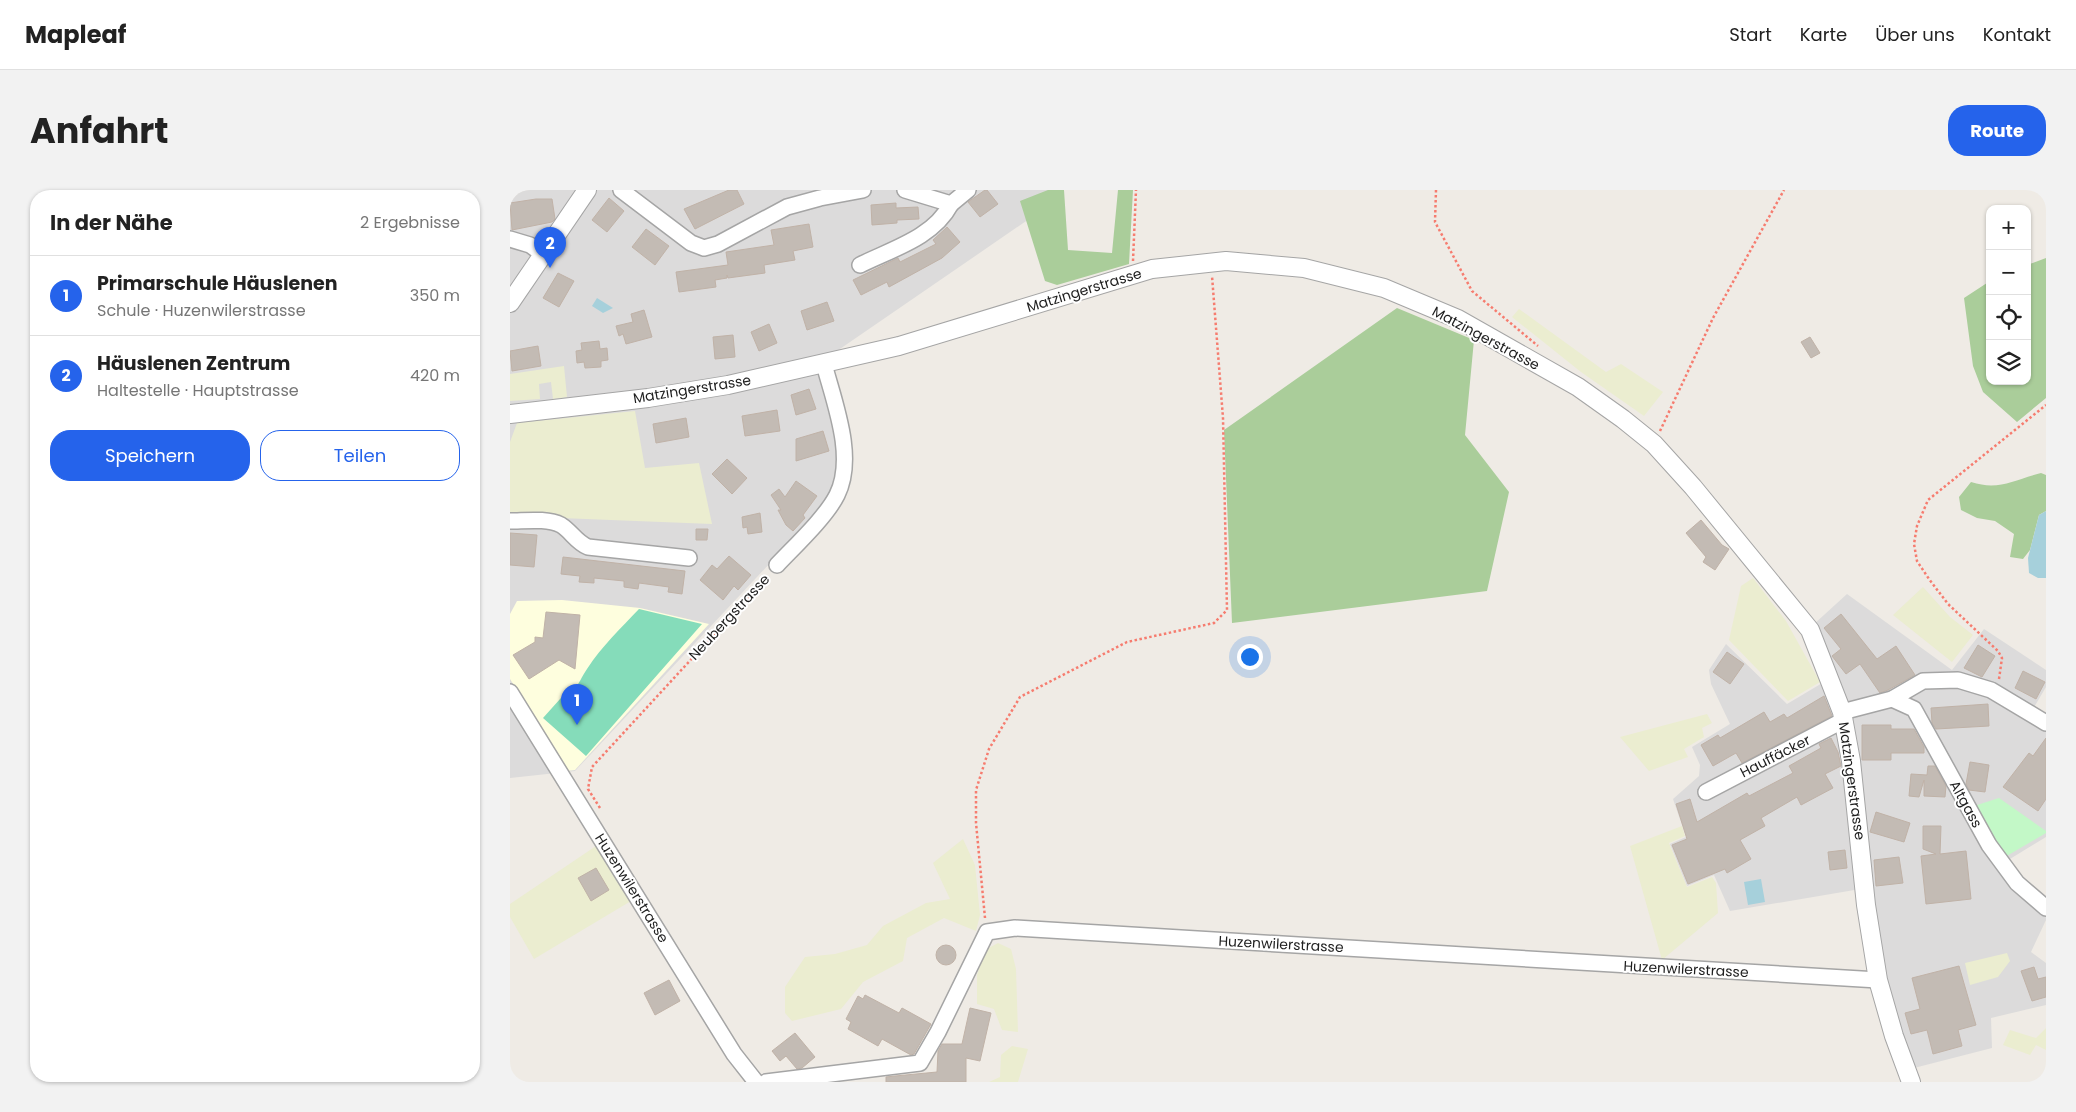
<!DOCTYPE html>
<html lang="de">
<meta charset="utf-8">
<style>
:root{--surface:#fff;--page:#f2f2f2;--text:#222;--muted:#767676;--line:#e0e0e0;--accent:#2563eb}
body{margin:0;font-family:Poppins,sans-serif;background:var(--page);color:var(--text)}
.controls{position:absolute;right:15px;top:15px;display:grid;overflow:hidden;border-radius:10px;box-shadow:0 1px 4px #0004}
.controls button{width:45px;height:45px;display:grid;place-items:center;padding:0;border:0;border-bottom:1px solid var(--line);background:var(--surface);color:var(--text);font:25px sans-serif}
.you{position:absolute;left:739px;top:466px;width:18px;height:18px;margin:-12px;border:4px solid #fff;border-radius:50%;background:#1a73e8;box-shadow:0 0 0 8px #1a73e833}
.badge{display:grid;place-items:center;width:32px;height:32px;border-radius:50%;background:var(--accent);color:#fff;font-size:16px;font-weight:700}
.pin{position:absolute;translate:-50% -41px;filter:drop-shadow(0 1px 2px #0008)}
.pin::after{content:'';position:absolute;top:26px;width:18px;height:15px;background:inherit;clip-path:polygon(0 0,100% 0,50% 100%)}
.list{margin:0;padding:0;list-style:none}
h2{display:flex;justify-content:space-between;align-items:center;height:65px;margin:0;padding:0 20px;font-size:21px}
h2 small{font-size:16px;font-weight:400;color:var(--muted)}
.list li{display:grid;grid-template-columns:32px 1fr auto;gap:15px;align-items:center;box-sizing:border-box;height:80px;padding:0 20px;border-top:1px solid var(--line)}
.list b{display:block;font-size:19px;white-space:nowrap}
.list p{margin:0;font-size:16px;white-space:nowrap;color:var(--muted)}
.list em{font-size:16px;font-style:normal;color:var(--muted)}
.actions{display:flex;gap:10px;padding:15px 20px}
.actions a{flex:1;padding:11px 0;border:1px solid var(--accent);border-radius:20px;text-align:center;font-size:18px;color:var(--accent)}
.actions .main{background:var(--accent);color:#fff}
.icon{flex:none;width:28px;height:28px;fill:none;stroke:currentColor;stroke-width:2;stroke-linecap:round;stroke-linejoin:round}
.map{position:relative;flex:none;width:1536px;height:892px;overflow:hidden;border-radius:20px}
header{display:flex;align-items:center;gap:30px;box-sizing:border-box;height:70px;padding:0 25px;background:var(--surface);border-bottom:1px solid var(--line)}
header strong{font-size:24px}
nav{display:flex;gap:28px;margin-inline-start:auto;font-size:18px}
.intro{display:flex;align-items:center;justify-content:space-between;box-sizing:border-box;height:120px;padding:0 30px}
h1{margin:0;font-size:35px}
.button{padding:12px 22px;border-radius:20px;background:var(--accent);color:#fff;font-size:18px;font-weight:700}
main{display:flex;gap:30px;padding:0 30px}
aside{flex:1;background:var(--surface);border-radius:20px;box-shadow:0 1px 4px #0004}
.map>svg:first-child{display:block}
.residential{fill:#dcdbdb}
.education{fill:#fefede}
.farmland{fill:#ebedd0}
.forest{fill:#aacd9a}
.park{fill:#c3f8c7}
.pitch{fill:#85dcba}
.water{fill:#a6d0db}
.building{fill:#c3bbb4;stroke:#c0b2a7}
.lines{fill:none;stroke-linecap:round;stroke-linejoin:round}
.minor-casing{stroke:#a5a5a5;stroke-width:18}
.tertiary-casing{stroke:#a5a5a5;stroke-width:20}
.path{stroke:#f67c6f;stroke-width:2.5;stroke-dasharray:2.5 2.5;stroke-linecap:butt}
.minor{stroke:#fff;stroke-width:15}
.tertiary{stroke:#fff;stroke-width:18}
.labels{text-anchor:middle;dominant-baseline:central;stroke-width:4;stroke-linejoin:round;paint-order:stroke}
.street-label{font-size:14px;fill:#1e1e1e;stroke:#fff}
</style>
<header>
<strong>Mapleaf</strong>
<nav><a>Start</a><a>Karte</a><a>Über uns</a><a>Kontakt</a></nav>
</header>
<div class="intro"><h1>Anfahrt</h1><a class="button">Route</a></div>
<main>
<aside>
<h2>In der Nähe<small>2 Ergebnisse</small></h2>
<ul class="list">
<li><span class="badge">1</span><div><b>Primarschule Häuslenen</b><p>Schule · Huzenwilerstrasse</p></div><em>350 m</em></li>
<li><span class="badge">2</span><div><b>Häuslenen Zentrum</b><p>Haltestelle · Hauptstrasse</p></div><em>420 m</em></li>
</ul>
<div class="actions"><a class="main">Speichern</a><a>Teilen</a></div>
</aside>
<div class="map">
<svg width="1536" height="892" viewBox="0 0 1536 892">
<rect width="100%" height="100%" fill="#efebe5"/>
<g class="residential">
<polygon points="0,0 546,0 538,16 308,174 327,260 323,306 65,581 0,588"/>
<polygon points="1337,404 1442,480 1474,439 1536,480 1536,497 1523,519 1536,527 1536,647 1495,672 1536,713 1536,730 1521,762 1536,773 1536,815 1481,828 1482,858 1404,878 1378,798 1362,697 1220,721 1204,685 1177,696 1160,654 1176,647 1163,609 1189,586 1190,575 1182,557 1220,534 1201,494 1199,480 1216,454 1277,514 1314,492 1292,445"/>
</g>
<polygon class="education" points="52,410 130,418 199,434 65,580 56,581 0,489 0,424 7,411"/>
<g class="farmland">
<polygon points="1009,119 1096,182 1111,174 1153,202 1134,226 1071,182 1002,127"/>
<polygon points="54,176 57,207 43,209 41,192 29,194 30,209 0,211 0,184"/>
<polygon points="125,221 135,278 189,273 202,334 0,326 0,252 7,233"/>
<polygon points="1243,388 1276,431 1310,492 1278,511 1219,450 1231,396"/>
<polygon points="1413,397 1440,427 1463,445 1442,472 1383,425"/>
<polygon points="1197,524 1202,533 1192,538 1194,547 1174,559 1178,567 1139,581 1110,547"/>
<polygon points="1172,636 1175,646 1159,653 1177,697 1202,687 1206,693 1208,723 1152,770 1120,656"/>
<polygon points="453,649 465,675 470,725 466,741 434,728 397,748 393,771 353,792 331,819 282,831 275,823 275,797 295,767 325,764 357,755 373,736 416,713 440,709 423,673"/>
<polygon points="86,656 121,711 24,769 0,727 0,714"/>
<polygon points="488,753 501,759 506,779 508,842 492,840 484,819 467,814 467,785 475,760"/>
<polygon points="1497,763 1500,771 1488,787 1460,795 1455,773"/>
<polygon points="1536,838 1536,860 1526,855 1520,865 1493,855 1500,840 1526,848"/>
<polygon points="502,856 518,859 508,892 479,892 490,887 491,865"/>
</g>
<g class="forest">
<polygon points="538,0 554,0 558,60 602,63 608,0 623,0 619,74 547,95 535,91 510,11"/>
<polygon points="1536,68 1536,208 1507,232 1473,202 1463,176 1454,108 1480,91 1480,191 1517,191 1517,75"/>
<polygon points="887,118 964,150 955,245 999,302 977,401 722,433 714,240"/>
<path d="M1531,283L1536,285V321L1529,325L1520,360L1513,369L1500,367L1504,344L1485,331L1467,328L1451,320L1449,307L1461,292C1489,301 1503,290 1531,283Z"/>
</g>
<polygon class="park" points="1489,608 1536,641 1536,643 1495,667 1464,616"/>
<path class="pitch" d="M129,419L192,434L76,566L33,528L59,499L67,506L63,502C69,494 72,486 77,479C92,456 111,438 129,419Z"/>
<g class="water">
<polygon points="87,108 103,118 93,123 82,116"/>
<polygon points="1536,321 1536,388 1528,388 1519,383 1518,368 1529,325"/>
<polygon points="1251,689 1255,712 1238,715 1234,692"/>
</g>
<g class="building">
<polygon points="219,0 227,0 234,14 185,39 174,19"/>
<polygon points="475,0 477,0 488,14 470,27 458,12"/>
<polygon points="99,8 114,21 97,42 82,30"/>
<polygon points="26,9 42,9 45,29 42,32 2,40 0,13"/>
<polygon points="386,13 386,18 408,17 409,29 387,30 387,33 362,35 361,15"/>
<polygon points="299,34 303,57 283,61 285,70 254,75 255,83 218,88 217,85 217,88 205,90 206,97 169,102 166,82 218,75 216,62 264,55 261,40"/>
<polygon points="437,37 450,52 432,68 379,97 377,92 351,105 343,90 388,68 390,72 426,54 423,50"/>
<polygon points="136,39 159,56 145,75 122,57"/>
<polygon points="48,83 64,91 49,117 33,108"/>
<polygon points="317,112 324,131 297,140 291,121"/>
<polygon points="134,120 142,147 116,154 113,144 109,146 106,136 123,132 121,124"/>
<polygon points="259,134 267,153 249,161 241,142"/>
<polygon points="223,145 225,167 205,169 203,147"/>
<polygon points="1300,147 1310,163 1301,168 1291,152"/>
<polygon points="89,151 90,159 97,158 98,170 91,171 91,177 75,178 74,172 67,173 66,161 72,160 71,153"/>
<polygon points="28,156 31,176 2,181 0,161"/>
<polygon points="299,199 306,219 286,225 281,205"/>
<polygon points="267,220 270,241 235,246 232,226"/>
<polygon points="176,228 179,247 146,253 143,234"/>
<polygon points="313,241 319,261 286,271 286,249"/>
<polygon points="217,269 237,288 222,304 202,284"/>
<polygon points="286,291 307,306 293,325 295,328 283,341 276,335 268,320 271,320 261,305 269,299 275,307"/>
<polygon points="250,323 252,342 238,344 237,337 233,338 232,327"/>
<polygon points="1191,330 1212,355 1219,359 1205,380 1193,372 1196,367 1176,343"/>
<polygon points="186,339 198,339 197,350 186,350"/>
<polygon points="0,343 27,345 24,377 0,375"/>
<polygon points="219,366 241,385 228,400 224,396 213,410 190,390 202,375 207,379"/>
<polygon points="53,367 175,381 172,404 158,402 159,397 129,393 128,399 114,397 114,391 84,388 84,393 69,392 70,386 51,384"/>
<polygon points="36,422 70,425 65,479 49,470 19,489 3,465 25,452 25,447 33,448"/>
<polygon points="1331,424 1367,469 1386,456 1405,485 1378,500 1370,503 1350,474 1336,484 1322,466 1331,459 1314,438"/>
<polygon points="1468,455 1485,466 1472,487 1454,478"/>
<polygon points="1217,462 1234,474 1220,494 1203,482"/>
<polygon points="1513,481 1535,492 1526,509 1505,498"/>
<polygon points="1314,506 1322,526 1232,573 1226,563 1203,576 1191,555 1208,545 1210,548 1254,522 1260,532 1274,524 1277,528"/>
<polygon points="1478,514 1479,536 1426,539 1422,533 1421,518"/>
<polygon points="1352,535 1381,535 1381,539 1404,539 1414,557 1414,563 1381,563 1381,570 1352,570"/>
<polygon points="1321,548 1328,562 1331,576 1315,584 1323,598 1291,615 1287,607 1251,628 1255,636 1230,650 1241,669 1217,683 1215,679 1178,694 1162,655 1177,649 1166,614 1180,609 1187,632 1237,603 1239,606 1283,583 1279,576 1311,558 1309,554"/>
<polygon points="1536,548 1536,609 1528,621 1493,597 1519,563 1523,566"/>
<polygon points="1460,572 1479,575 1475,602 1459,600 1456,594"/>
<polygon points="1418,576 1425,576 1436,596 1435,607 1414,606 1414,590 1409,607 1399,606 1401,584 1417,585"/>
<polygon points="1366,622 1400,633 1394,652 1360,642"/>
<polygon points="1413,636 1431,636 1430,664 1456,661 1461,709 1416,714 1411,666 1426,664 1413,659"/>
<polygon points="1335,660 1337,678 1320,680 1318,662"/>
<polygon points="1389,667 1393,693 1366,696 1364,670"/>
<polygon points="86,678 99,700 81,711 68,688"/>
<circle cx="436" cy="765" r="10"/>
<polygon points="1449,776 1466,835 1448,840 1452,856 1423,864 1417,840 1401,844 1395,823 1410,819 1402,788"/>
<polygon points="1524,777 1528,789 1536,787 1536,807 1522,811 1511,781"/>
<polygon points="159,790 170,811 145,825 134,803"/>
<polygon points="355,805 389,823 392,818 421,834 404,864 401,865 372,849 368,856 338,839 341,832 336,829 348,806 353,809"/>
<polygon points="460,818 481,823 470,871 456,868 456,892 376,892 376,887 385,886 427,882 428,861 432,854 452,854"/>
<polygon points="285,843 305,867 292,878 287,879 276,866 270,871 262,861"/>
</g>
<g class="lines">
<defs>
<g id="minor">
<polyline points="111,0 181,53 194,58 208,54 277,17 310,8 353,0"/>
<polyline points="395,0 441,14 458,0"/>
<polyline points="0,49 20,55 34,65"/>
<path d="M350,75C382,59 423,48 441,14"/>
<path d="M0,331C15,331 37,328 51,335C62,342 66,352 78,357L179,368"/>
<path d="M267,375C285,356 316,327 327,305C346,267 324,212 314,174"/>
<polyline points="0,502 224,864 246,892"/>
<polyline points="1382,509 1404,519 1479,655 1507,693 1536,718"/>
<polyline points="1332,522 1382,509 1413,491 1448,490 1481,500 1536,533"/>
<polyline points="1196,602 1334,530"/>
<polyline points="256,892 410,873 428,842 477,742 505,738 1368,790"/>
</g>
<g id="tertiary">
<polyline points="0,113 77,0"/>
<polyline points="0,224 138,208 218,195 389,156 642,79 716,71 794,78 874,98 948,129 1068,197 1113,229 1144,254 1183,297 1300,440 1332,522 1341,571 1356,715 1368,790 1384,846 1401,892"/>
</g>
</defs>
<use href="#minor" class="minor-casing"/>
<use href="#tertiary" class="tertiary-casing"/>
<g class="path">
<polyline points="926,0 925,32 962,101 1028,156"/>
<polyline points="623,71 626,0"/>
<polyline points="1150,241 1203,128 1274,0"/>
<polyline points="1489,489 1492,468 1488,461 1438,414 1419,389 1407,371 1404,354 1407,336 1418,310 1536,215"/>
<polyline points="90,618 78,599 82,577 258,386"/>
<polyline points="475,728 466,633 466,600 479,559 510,507 617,452 704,433 717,420 713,228 702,86"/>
</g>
<use href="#minor" class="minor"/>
<use href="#tertiary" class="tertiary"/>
</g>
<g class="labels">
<g class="street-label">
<text transform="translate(574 100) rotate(-17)">Matzingerstrasse</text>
<text transform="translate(976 148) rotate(28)">Matzingerstrasse</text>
<text transform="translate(182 199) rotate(-9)">Matzingerstrasse</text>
<text transform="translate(219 427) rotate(-47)">Neubergstrasse</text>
<text transform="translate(1265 566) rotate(-27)">Hauffäcker</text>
<text transform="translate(1342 591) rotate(82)">Matzingerstrasse</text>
<text transform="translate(1456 614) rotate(61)">Altgass</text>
<text transform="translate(122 698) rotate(58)">Huzenwilerstrasse</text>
<text transform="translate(771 754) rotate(3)">Huzenwilerstrasse</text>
<text transform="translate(1176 779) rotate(3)">Huzenwilerstrasse</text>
</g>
</g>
</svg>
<div class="controls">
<button>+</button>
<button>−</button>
<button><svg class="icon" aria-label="locate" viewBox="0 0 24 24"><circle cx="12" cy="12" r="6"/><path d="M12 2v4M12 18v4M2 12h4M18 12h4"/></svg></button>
<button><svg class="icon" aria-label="layers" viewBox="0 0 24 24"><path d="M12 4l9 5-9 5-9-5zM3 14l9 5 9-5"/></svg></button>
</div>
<div class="you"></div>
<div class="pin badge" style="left:67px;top:535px">1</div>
<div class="pin badge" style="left:40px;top:78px">2</div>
</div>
</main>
